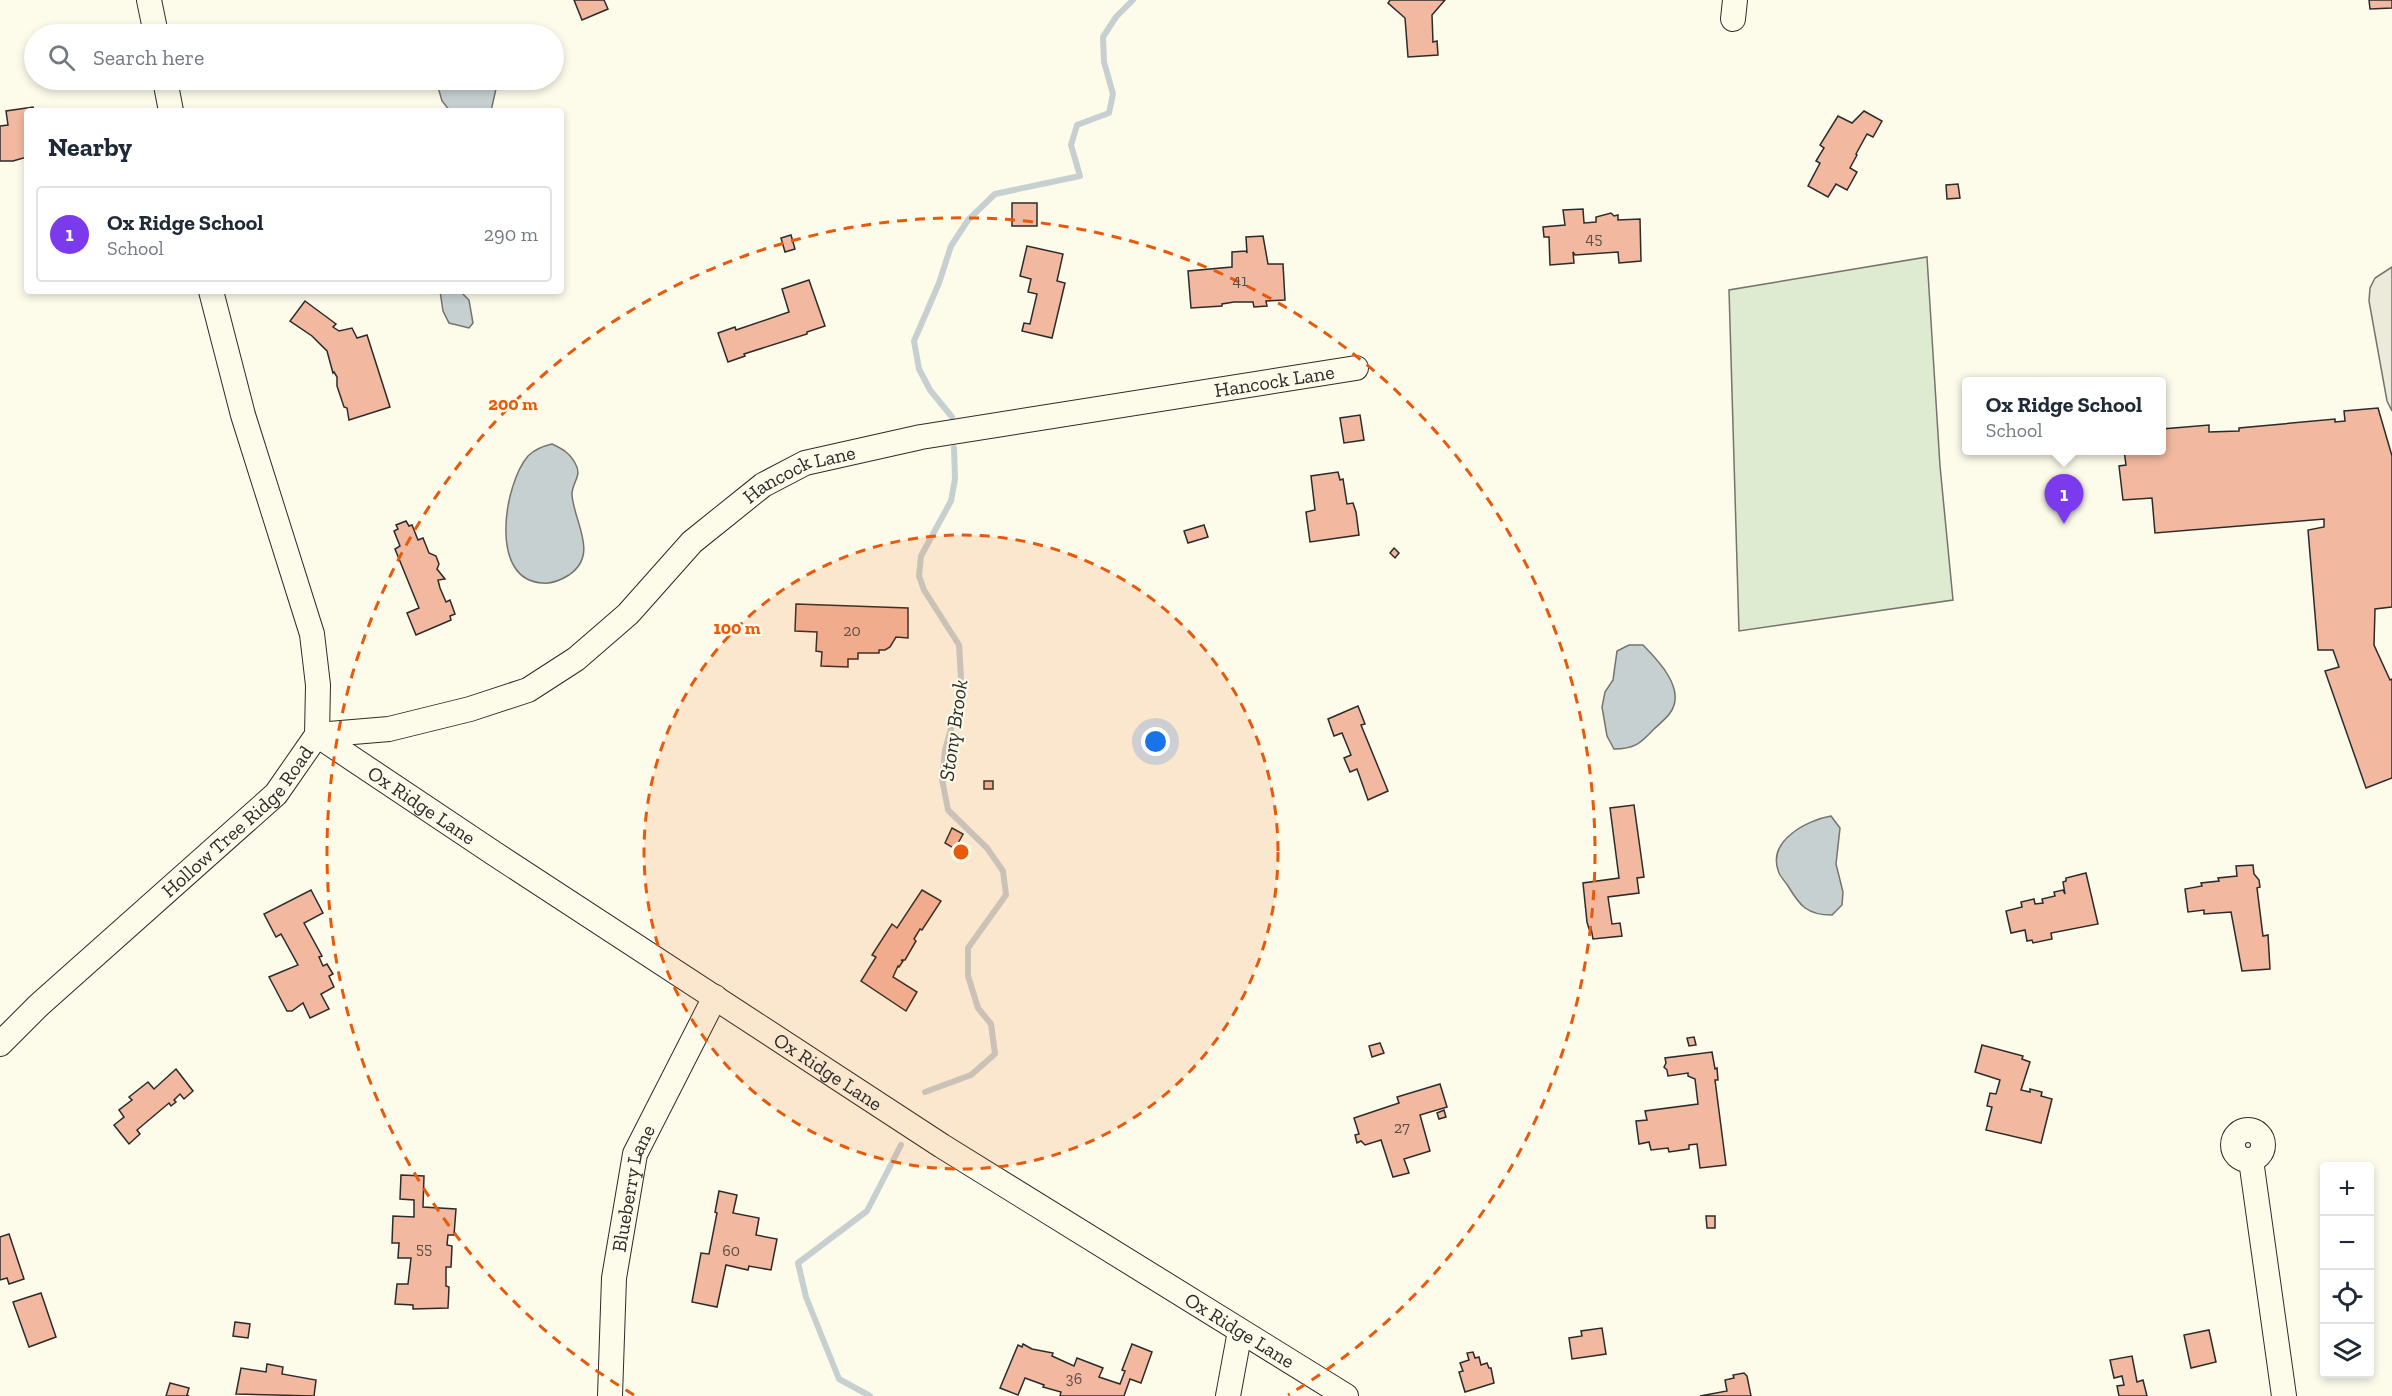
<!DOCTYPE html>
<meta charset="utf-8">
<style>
:root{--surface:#fff;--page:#f6f6f7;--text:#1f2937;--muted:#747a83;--line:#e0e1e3;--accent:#7c3aed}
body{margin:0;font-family:"Zilla Slab",serif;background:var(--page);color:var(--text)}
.controls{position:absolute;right:18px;bottom:18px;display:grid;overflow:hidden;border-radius:6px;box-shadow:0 3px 9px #0003}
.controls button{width:54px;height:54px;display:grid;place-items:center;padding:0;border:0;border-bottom:2px solid var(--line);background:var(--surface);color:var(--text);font:30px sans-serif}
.you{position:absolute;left:1156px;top:742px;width:21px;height:21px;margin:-15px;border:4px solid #fff;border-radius:50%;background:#1a73e8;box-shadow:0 0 0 9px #1a73e833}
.badge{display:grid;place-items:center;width:39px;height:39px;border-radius:50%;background:var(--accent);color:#fff;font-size:20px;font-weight:700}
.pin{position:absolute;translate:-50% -50px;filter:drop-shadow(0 2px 3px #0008)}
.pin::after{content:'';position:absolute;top:32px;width:21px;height:18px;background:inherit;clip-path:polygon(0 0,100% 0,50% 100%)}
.popup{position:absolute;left:1962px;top:377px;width:204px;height:78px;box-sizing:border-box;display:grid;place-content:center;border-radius:6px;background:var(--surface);filter:drop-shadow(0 2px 4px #0005);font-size:20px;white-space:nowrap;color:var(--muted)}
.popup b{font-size:22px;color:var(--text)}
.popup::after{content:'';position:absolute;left:50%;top:100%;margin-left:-12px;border:12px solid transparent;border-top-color:var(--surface)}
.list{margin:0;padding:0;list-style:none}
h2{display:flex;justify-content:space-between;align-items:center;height:78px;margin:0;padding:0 24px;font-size:26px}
h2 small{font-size:20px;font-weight:400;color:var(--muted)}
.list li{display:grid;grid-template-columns:39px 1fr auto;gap:18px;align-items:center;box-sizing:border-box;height:96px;margin:0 12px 12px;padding:0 12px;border:2px solid var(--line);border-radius:6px}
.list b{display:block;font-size:22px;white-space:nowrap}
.list p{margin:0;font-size:20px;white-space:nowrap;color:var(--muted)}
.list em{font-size:20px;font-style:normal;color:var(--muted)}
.icon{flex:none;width:33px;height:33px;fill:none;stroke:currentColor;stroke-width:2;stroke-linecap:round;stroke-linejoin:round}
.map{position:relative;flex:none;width:2392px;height:1396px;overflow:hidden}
.search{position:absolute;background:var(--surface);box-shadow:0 3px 9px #0003;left:24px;top:24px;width:540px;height:66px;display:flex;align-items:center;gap:15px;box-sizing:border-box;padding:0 21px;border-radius:33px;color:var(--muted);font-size:22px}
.panel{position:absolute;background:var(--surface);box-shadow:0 3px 9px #0003;left:24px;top:108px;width:540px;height:186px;border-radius:6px}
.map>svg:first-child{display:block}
.green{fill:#deebd1;stroke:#74746e;stroke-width:1.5}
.parking{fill:#eceadb;stroke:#74746e;stroke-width:1.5}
.water{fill:#c7d0d0;stroke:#74746e;stroke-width:1.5}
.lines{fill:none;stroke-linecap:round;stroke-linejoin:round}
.stream{stroke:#c7d0d0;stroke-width:6}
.building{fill:#f2b8a0;stroke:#2b2b2b;stroke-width:1.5}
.minor-casing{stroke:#2b2b2b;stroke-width:26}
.minor{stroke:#fdfbea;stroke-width:24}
.ring{fill:none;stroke:#e8590c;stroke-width:3;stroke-dasharray:10 8}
.labels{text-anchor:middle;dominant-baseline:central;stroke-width:4.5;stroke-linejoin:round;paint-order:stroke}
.number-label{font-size:16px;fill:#5d4e48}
.street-label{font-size:20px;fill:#2b2b2b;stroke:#fdfbea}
.water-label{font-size:21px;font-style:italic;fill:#2b2b2b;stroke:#fdfbea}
.centre{fill:#e8590c;stroke:#fdfbea;stroke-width:3}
.ring-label{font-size:18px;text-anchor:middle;font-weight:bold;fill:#e8590c;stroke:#fdfbea;stroke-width:4.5;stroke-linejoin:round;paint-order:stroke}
</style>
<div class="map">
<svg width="2392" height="1396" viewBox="0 0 2392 1396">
<rect width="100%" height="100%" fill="#fdfbea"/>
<polygon class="green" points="1927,257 1940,466 1953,600 1739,631 1729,290"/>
<polygon class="parking" points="2392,267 2392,411 2387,401 2369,301 2370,288 2375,278"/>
<g class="water">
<polygon points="436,80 498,80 491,111 450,111 442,101"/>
<polygon points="440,291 460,291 469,300 473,323 469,328 449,323 443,311"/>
<path d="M552,444C563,449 571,454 576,465C582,476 572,483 572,494C573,521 600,554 569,575C561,580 553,584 543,583C488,581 504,484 528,456C535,449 543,446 552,444Z"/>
<path d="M1629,645H1643C1658,660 1687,690 1670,713C1666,719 1659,724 1654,729C1640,744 1634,749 1614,749L1607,736L1602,707L1605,692L1613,680L1617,651Z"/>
<path d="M1831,816L1840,828L1836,864L1843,892L1842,905L1832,915C1807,915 1800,906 1788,886C1785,881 1779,876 1778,870C1768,840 1808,820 1831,816Z"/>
</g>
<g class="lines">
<g class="stream">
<polyline points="952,417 930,390 919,369 914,341 939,283 951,246 968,220 995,194 1080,176 1071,145 1077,125 1109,113 1113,94 1104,62 1103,37 1116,17 1133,0"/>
<polyline points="925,1092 971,1075 995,1054 991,1024 978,1008 968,976 968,948 1006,895 1003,871 987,848 948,810 942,779 945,750 956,711 961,677 959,645 924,590 919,576 921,556 951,501 955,479 954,448"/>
<polyline points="870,1396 839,1379 806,1297 798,1263 867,1211 901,1145"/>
</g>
</g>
<g class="building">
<polygon points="574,0 604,0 608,9 582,20"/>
<polygon points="1390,0 1445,0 1432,15 1433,42 1437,41 1438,55 1408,57 1405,18 1388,3"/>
<polygon points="2369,0 2392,0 2392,8 2370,9"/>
<polygon points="33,107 33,111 27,111 27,157 13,161 0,161 0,126 8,125 6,111"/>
<polygon points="1864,111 1882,121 1873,137 1867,134 1856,154 1857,155 1850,168 1857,172 1847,190 1836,184 1828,197 1808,186 1820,163 1816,161 1824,148 1820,145 1838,116 1852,123"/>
<polygon points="1958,184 1960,198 1947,199 1946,185"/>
<rect x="1012" y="203" width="25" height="23"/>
<polygon points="1583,209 1584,223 1596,222 1596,217 1611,213 1614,216 1618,215 1618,220 1640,219 1641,261 1619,263 1618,252 1575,255 1573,252 1574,263 1550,265 1549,237 1544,237 1543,227 1565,225 1563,210"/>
<polygon points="791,235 795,249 785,252 781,238"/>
<polygon points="1263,236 1268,264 1283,264 1285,300 1266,301 1267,306 1254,307 1253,302 1234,302 1222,304 1222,306 1191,308 1188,271 1232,267 1232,252 1246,251 1247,253 1246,237"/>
<polygon points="1027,246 1063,254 1057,281 1065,283 1052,338 1022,331 1024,323 1030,324 1037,294 1028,292 1031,279 1020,276"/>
<polygon points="809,280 825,326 807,332 807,334 744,354 745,356 728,362 718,333 735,327 736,330 789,312 782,289"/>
<polygon points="305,301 336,324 333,327 339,331 352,328 357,338 367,335 390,407 349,420 347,408 344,407 337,386 337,377 334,372 333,373 327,351 312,336 290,321"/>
<polygon points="2378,408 2392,456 2392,607 2375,609 2374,645 2390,680 2392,679 2392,778 2366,788 2325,671 2339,667 2333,650 2318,650 2308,530 2324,527 2324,519 2155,533 2152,498 2123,500 2119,466 2126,465 2124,450 2162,450 2162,429 2209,425 2209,432 2239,431 2239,428 2335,419 2335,422 2345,421 2344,411"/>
<polygon points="1360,415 1364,440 1344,443 1340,418"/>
<polygon points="1338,472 1340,480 1343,479 1347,504 1353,503 1356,512 1359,535 1310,542 1306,512 1315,510 1311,476"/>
<polygon points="406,521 409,526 412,525 418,540 423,538 429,553 436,556 439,564 437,569 445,579 438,580 440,588 446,602 450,600 455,614 450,616 451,620 416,635 407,613 419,608 395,549 400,546 394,531 398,529 396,525"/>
<polygon points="1204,525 1208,537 1188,543 1184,531"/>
<polygon points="1394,548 1399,553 1395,558 1390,553"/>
<polygon points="796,604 908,608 908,638 896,637 890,647 885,650 879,650 879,653 858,653 858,659 848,659 848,667 821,666 822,652 816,651 817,632 795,631"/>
<polygon points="1358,706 1365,724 1361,725 1388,791 1368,800 1357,769 1350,772 1344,758 1351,755 1342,733 1334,736 1328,719"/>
<rect x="984" y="781" width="9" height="8"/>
<polygon points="1634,805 1644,877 1637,878 1639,893 1608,897 1612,924 1620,923 1622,936 1593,939 1591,928 1589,929 1587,922 1583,883 1619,878 1610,808"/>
<polygon points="952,828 963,834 955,849 945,843"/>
<polygon points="2253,865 2254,874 2259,880 2260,887 2257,888 2263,936 2268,935 2270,969 2242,971 2231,912 2204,914 2204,910 2188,912 2185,889 2202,886 2201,883 2219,881 2218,878 2237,876 2236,866"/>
<polygon points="2086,873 2098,924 2051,933 2052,939 2033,943 2032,940 2027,941 2025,930 2011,933 2006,911 2022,907 2021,902 2034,899 2035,904 2043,903 2042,899 2055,896 2054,892 2063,890 2065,894 2063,882 2066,881 2066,878"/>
<polygon points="311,890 323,913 304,923 322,956 319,957 323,966 327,964 333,974 329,976 334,987 321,994 329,1009 310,1018 303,1003 292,1011 287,1011 269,977 298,965 281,934 276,937 264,914"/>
<polygon points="922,890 941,901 922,930 920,929 914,939 916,941 905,960 901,960 903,961 899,967 898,966 893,977 917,992 906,1011 861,981 876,957 872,955 892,924 897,928"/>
<polygon points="1694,1037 1696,1045 1689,1046 1687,1038"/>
<polygon points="1380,1043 1384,1053 1372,1057 1369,1046"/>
<polygon points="1982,1045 2023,1056 2022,1059 2030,1062 2021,1090 2030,1092 2030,1089 2042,1092 2041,1096 2052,1099 2041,1143 1986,1130 1992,1107 1987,1106 1990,1093 1996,1094 2000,1080 1975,1072"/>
<polygon points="1712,1052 1715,1069 1717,1068 1718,1080 1715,1080 1726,1165 1700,1168 1697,1144 1689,1145 1689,1149 1669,1152 1668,1148 1651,1150 1649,1142 1639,1144 1636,1121 1647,1120 1645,1111 1698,1104 1695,1079 1688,1076 1688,1073 1668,1076 1667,1070 1664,1067 1666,1063 1665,1058"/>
<polygon points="176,1069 193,1091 184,1099 180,1094 174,1100 176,1102 171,1106 169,1103 137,1130 140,1134 129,1144 114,1125 124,1117 119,1110 132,1100 129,1097 148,1082 154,1089"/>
<polygon points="1440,1084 1447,1107 1420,1115 1430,1151 1404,1159 1409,1173 1393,1177 1381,1140 1365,1145 1361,1141 1357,1143 1355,1135 1359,1134 1354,1118 1399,1103 1397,1097"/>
<polygon points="1444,1110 1446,1117 1439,1119 1437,1113"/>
<polygon points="401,1175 424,1176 423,1207 456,1209 454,1235 448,1235 447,1245 452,1246 451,1267 446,1267 446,1286 449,1287 448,1308 413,1309 413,1305 395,1304 397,1284 408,1284 411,1258 398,1258 399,1243 392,1243 393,1216 414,1217 414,1200 400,1199"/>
<polygon points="719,1191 737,1195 733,1213 759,1218 756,1235 777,1239 771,1270 749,1266 748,1270 726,1265 717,1307 692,1302 701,1253 709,1254 717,1213 715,1212"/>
<polygon points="1706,1216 1715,1216 1715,1228 1707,1228"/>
<polygon points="9,1234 24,1279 9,1284 7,1278 0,1280 0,1237"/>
<polygon points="41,1293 56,1337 29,1347 13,1302"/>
<polygon points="235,1322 250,1324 248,1338 233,1336"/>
<polygon points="1602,1328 1606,1354 1572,1359 1569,1338 1582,1336 1581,1331"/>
<polygon points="2209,1330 2216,1362 2191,1368 2184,1335"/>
<polygon points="1023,1344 1032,1349 1053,1353 1052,1356 1074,1366 1077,1358 1103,1368 1099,1377 1120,1384 1125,1371 1122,1370 1132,1344 1152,1352 1141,1383 1130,1379 1124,1396 1060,1396 1061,1392 1043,1387 1044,1385 1025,1378 1018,1395 1000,1388 1018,1345 1022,1347"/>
<polygon points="1473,1352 1475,1358 1479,1357 1481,1365 1487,1363 1489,1368 1491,1368 1494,1383 1465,1392 1459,1372 1463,1371 1460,1363 1469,1360 1467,1353"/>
<polygon points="2132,1356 2137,1382 2143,1380 2147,1396 2119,1396 2117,1386 2124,1385 2122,1376 2114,1378 2110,1360"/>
<polygon points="267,1364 283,1367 282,1374 316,1380 314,1396 236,1394 241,1368 266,1372"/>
<polygon points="1744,1373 1747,1376 1751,1396 1700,1396 1727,1391 1725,1380 1734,1378 1733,1375"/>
<polygon points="170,1383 189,1388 187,1395 189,1396 166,1396"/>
</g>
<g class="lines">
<defs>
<g id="minor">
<polyline points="149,0 156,34"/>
<polyline points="1733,19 1735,0"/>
<polyline points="165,80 171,111"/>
<path id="s1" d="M317,735L495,854L942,1146L1346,1396"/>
<path id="s2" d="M317,735L389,729L470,709L528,690L576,659L628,614L692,542L763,485L805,463L921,437L1356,368"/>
<path id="s3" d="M0,1044L39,1005L276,794L317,735L318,685L312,634L243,415L211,291"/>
<circle cx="2248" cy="1145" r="15"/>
<polyline points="2251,1160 2284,1396"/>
<path id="s4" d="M610,1396L614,1278L635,1154L715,997"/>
<polyline points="1228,1396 1240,1331"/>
</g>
</defs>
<use href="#minor" class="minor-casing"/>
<use href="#minor" class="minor"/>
</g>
<circle cx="961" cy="852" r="317" fill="#e8590c" fill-opacity=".12"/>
<g class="ring">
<circle cx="961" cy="852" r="317"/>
<path d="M634 1395A634 634 0 1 1 1288 1395"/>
</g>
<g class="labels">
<g class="number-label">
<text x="1594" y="238">45</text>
<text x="1240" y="280">41</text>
<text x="852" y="630">20</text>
<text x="1402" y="1127">27</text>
<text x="424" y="1248">55</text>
<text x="731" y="1250">60</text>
<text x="1074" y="1378">36</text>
</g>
<g class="street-label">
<text stroke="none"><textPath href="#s2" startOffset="1054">Hancock Lane</textPath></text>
<text stroke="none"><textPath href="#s2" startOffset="568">Hancock Lane</textPath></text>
<text stroke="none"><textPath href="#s1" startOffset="126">Ox Ridge Lane</textPath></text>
<text stroke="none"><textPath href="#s3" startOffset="326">Hollow Tree Ridge Road</textPath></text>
<text stroke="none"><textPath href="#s1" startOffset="612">Ox Ridge Lane</textPath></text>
<text stroke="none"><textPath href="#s4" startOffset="210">Blueberry Lane</textPath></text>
<text stroke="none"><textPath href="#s1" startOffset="1098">Ox Ridge Lane</textPath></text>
</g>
<g class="water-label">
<text transform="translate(953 730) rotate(-82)">Stony Brook</text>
</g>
</g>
<circle cx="961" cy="852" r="9" class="centre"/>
<g class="ring-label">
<text x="513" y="410">200 m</text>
<text x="737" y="634">100 m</text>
</g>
</svg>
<div class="controls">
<button>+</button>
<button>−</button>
<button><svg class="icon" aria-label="locate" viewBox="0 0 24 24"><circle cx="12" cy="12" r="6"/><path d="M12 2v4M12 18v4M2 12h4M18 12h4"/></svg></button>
<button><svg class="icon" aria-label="layers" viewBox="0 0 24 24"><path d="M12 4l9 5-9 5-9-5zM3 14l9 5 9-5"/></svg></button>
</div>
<div class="you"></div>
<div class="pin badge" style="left:2064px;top:524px">1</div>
<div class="popup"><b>Ox Ridge School</b>School</div>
<div class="search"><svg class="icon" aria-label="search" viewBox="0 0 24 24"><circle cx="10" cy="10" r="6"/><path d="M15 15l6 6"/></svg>Search here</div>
<section class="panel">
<h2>Nearby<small></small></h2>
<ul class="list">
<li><span class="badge">1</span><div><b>Ox Ridge School</b><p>School</p></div><em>290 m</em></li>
</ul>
</section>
</div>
